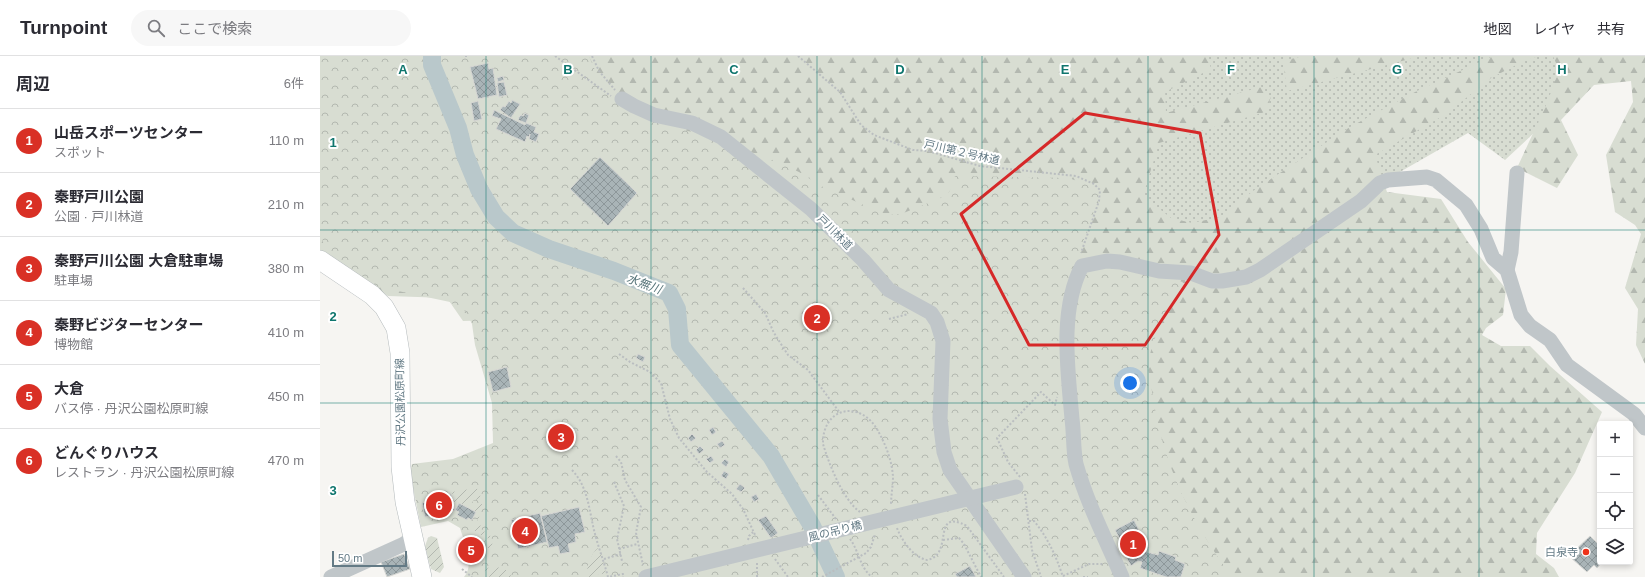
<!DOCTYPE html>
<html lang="ja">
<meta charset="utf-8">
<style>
:root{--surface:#fff;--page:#f7f7f7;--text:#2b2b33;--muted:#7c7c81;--line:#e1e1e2;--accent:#d93025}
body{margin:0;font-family:Arial,"Noto Sans JP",sans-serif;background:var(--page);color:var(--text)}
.controls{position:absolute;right:12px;bottom:12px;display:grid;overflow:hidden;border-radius:4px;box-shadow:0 2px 6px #0003}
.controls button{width:36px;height:36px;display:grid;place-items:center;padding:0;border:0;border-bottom:1px solid var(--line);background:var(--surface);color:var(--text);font:20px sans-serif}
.scale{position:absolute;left:12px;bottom:10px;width:75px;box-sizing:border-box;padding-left:4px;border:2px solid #637a85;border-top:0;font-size:11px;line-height:14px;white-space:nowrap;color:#637a85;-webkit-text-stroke:3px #fff;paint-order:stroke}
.you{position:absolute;left:810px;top:327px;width:14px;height:14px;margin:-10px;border:3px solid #fff;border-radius:50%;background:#1a73e8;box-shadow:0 0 0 6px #1a73e833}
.badge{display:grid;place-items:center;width:26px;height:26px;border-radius:50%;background:var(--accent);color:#fff;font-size:13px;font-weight:700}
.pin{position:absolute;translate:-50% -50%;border:2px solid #fff;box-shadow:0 1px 4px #0006}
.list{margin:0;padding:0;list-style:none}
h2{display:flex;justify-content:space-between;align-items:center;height:52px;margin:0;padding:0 16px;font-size:17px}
h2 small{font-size:13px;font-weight:400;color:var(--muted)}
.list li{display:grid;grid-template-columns:26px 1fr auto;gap:12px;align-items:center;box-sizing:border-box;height:64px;padding:0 16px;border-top:1px solid var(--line)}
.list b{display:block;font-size:15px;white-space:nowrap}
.list p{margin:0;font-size:13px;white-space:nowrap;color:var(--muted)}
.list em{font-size:13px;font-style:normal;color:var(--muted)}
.icon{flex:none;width:22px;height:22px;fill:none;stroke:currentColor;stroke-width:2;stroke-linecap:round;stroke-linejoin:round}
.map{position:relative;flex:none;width:1325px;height:521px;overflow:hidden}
header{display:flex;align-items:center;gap:24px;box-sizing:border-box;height:56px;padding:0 20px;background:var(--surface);border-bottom:1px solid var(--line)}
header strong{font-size:19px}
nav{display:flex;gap:22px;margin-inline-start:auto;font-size:14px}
.search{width:280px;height:36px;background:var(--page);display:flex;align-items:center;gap:10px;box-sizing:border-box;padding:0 14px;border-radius:22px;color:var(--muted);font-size:15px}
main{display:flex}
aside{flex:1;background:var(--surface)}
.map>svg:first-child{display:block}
.grass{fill:url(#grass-dots)}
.forest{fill:url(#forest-firs)}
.park{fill:url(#park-crowns)}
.garden{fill:url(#garden-furrows)}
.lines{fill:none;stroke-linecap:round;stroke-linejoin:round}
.river{stroke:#b9c8cb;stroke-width:18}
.building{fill:url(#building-cross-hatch);stroke:#d7d7d4}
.major-casing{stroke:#b4babc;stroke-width:20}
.path{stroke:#babec0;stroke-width:2;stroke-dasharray:2 2;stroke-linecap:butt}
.minor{stroke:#c0c6c9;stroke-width:15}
.major{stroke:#fff;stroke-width:19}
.minor-bridge{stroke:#c0c6c9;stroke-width:15}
.marked{fill:none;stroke:#d62828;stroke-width:3;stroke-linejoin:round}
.grid{fill:none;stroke:#0f766e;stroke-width:1;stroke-opacity:0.55}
.poi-dot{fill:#ee321a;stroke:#fff;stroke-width:1.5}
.labels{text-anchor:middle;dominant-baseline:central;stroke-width:4;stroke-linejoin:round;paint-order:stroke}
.street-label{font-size:11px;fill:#637a85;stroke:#fff}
.poi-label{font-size:11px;fill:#637a85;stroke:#fff;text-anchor:end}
.water-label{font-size:12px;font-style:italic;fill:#59767b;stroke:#fff}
.grid-label{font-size:13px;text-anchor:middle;font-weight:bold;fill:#0f766e;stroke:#fff;stroke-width:4;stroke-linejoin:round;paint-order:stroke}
</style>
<header>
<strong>Turnpoint</strong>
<div class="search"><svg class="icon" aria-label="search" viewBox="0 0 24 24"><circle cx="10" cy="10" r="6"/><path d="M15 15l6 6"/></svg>ここで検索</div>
<nav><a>地図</a><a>レイヤ</a><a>共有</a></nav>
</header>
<main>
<aside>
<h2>周辺<small>6件</small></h2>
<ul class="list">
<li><span class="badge">1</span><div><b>山岳スポーツセンター</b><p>スポット</p></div><em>110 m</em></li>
<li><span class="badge">2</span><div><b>秦野戸川公園</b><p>公園 · 戸川林道</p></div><em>210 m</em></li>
<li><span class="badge">3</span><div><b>秦野戸川公園 大倉駐車場</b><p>駐車場</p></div><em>380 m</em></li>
<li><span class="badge">4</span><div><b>秦野ビジターセンター</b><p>博物館</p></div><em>410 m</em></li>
<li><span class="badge">5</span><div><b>大倉</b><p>バス停 · 丹沢公園松原町線</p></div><em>450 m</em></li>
<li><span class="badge">6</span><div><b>どんぐりハウス</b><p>レストラン · 丹沢公園松原町線</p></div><em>470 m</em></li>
</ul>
</aside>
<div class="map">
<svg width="1325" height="521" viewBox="0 0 1325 521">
<defs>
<pattern id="grass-dots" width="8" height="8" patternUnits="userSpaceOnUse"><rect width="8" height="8" fill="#d8ddd2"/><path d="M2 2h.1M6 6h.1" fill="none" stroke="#b3b8b0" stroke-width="1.8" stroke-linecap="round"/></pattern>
<pattern id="forest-firs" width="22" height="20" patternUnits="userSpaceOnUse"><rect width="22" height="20" fill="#d8ddd2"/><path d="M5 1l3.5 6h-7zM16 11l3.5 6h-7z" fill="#b3b8b0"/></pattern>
<pattern id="park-crowns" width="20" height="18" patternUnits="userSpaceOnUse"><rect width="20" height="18" fill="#d8ddd2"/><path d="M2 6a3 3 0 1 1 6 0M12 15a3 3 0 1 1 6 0" fill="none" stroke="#b3b8b0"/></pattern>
<pattern id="garden-furrows" width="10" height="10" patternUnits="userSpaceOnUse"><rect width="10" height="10" fill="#d8ddd2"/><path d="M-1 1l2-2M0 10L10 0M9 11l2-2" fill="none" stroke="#b3b8b0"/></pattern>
<pattern id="building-cross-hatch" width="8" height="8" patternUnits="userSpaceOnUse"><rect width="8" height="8" fill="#a9b4b7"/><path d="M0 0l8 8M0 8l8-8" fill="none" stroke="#8d979a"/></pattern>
</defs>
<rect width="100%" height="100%" fill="#f6f5f2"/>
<polygon class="grass" points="844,0 1276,0 1229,63 1185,104 1148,77 1010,156 926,210 810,137"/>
<g class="forest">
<polygon points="0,0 888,0 891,13 845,36 846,57 941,31 951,41 945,56 839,87 823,140 851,162 872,167 900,161 937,132 1030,71 1097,35 1173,0 1219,0 1202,6 1171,22 1126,58 1055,99 1067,136 1121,143 1148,186 1186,233 1183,259 1166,272 1162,279 1181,290 1210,290 1230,310 1282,356 1255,417 1217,477 1216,498 1234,512 1239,521 898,521 180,264 143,265 127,242 68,240 0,197"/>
<polygon points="983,0 1101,0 967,35 963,5"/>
<polygon points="1233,0 1325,0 1325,308 1316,289 1318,253 1305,232 1321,178 1315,169 1295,156 1286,99 1313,46 1311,25 1274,29 1241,64 1258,99 1237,132 1197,112 1227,47 1239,14"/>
</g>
<path class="park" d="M0,0H269L277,19L314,60L386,80L400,90L439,98L479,116L501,130L566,159L581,158L628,139L635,120L749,122L773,131L778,138V143L756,206L800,210L863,226C851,250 834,276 829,303C827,314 831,329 833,340C843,409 871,465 912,521H144C155,509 144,486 140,472L128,465L101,471L90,417L92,408L133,403L173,387L172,347L155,289L152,268L146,256L130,246L45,228L6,201L0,172Z"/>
<g class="garden">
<polygon points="156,432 159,434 161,443 154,444 148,451 139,446 135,452 132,436"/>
<polygon points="157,447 160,447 163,449 159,461 161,473 172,481 171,484 157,477 153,473 159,470 156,459 157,456 152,453"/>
<polygon points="111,480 117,482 124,511 120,517 111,513 105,490 108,482"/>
<polygon points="158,481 173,488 169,492 163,492 158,486"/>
<path d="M278,492H280L286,517L269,521C264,512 271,498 278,492Z"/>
<polygon points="172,510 185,513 192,521 170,521 164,518 166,513"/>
</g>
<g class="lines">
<polyline class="river" points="112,0 112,9 138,72 145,99 159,133 176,161 193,177 229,193 294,215 349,237 357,253 360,289 451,400 492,470 516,521"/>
</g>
<g class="building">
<polygon points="168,7 169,13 173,12 177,39 158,43 150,11"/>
<polygon points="183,20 184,24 178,26 177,22"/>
<polygon points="184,26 187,39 179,41 177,27"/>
<polygon points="192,44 200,48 191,62 180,54 183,50 185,51 189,45 191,47"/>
<polygon points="158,45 162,63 154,65 151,47"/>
<polygon points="174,54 205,69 206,67 216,71 214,76 219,78 216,86 209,83 210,78 209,81 207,80 205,86 176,73 181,63 172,60"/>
<polygon points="204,57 209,59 206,67 198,64 199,61 201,59 204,60"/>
<polygon points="280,101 317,137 288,170 250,133"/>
<polygon points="318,298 325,301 323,306 316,302"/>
<polygon points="187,311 191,331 173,336 168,316"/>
<polygon points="393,371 396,376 392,379 389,374"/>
<polygon points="372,378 376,382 371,386 368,382"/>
<polygon points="402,385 405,389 400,392 397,388"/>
<polygon points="380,390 384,394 379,398 376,394"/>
<polygon points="391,400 394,404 390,407 386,403"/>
<polygon points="405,403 409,406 406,411 401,407"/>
<polygon points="404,415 409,418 406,423 401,420"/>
<polygon points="420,428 425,432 421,436 416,433"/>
<polygon points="131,438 135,454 105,461 102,447 109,445 108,443"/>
<polygon points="436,438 439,443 434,446 431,441"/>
<polygon points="139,447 156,456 152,464 148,462 147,464 137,459 139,456 135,454"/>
<polygon points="259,451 265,476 255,478 256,486 248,488 250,496 240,498 238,490 229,492 221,460"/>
<polygon points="220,457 227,486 198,493 191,464"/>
<polygon points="446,460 458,477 451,482 438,464"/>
<polygon points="814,464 823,482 821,483 827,496 838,499 839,495 856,501 855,504 865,508 861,521 846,521 820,512 822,506 818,505 811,510 803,495 805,493 795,474"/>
<polygon points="1270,480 1280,490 1280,506 1282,506 1277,512 1274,509 1267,516 1249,500"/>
<polygon points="84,498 90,513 67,521 61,506"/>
<polygon points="650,510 656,521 637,521 635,518"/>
</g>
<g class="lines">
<defs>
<polyline id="major" points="0,204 52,239 64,251 76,272 80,297 81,411 85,446 102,521"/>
</defs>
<use href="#major" class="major-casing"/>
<g class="path">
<polyline points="235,0 291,40"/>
<polyline points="272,0 279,15 295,34"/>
<polyline points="478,0 520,36 541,69 554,79 593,94 608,95 660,110 756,120 774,128 780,134 779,145 761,197"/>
<polyline points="146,1 146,0"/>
<polyline points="423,232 445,257 454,277 468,299 488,314 520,357"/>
<polyline points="569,263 588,258"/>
<polyline points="299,298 310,306 330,316 341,327 350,363 359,382 387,416 412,438 423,453 436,481"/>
<polyline points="296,400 301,406 305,424 321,451 316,477 323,509"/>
<path d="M252,414C269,432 269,456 275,478C279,493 284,506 288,521L303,518V521"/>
<polyline points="700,421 688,406 677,382 721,336 735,349 737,341"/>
<polyline points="294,426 304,450 297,483 302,505"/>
<polyline points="705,438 712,494 721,521"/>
<polyline points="498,439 516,463"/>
<path d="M540,456C523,444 509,408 503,388C502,351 541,343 558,375C566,389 572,405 573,421C573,430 571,439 571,449"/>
<path d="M709,465H714C728,482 736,500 743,521"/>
<path d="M577,472C582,485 593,501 607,504C635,499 610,451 647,470L684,521"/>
<path d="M530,483C539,495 540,512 552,521"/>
<polyline points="428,484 429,480 433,476"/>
<polyline points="623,484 639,482 644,488 661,521"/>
<polyline points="299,493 317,488"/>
<polyline points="284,503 301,498"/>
<polyline points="455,503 468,521"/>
<polyline points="437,507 437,521"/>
<polyline points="142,513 152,521"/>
<polyline points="743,520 769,508 783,508"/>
<polyline points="502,521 546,497 551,491 555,478"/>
<polyline points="763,521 768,521"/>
</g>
<g class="minor">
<polyline points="302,43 314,50 334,59 372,67 401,81 491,153 543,204 569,234 611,257 617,266 623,285 620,363 624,396 630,414 704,521"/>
<polyline points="1187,214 1191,196 1197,117"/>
<polyline points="11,521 84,488 93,482"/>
<path d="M802,521C786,484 767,447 756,408C753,394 754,377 752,363C748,315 739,254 762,210L787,205L800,206L839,215L871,217L892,225H902L926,221L940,214L1041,145L1060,127L1068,124L1107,121L1116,124L1146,149L1161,173L1173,202L1187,214L1201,259L1210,270L1230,284L1247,309L1314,358L1325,372"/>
</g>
<use href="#major" class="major"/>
<polyline class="minor-bridge" points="326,521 696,431"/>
</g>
<path class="marked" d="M765,57L880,77L899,179L825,289H709L641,158Z"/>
<path class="grid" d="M166,0V521M331,0V521M497,0V521M662,0V521M828,0V521M994,0V521M1159,0V521M0,174H1325M0,347H1325"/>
<circle class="poi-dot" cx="1266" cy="496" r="4"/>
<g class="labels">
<g class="street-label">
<text transform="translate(642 96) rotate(13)">戸川第２号林道</text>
<text transform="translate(515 176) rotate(45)">戸川林道</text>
<text transform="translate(80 346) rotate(-91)">丹沢公園松原町線</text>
<text transform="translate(515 475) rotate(-14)">風の吊り橋</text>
</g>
<g class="poi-label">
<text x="1258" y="496">白泉寺</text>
</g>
<g class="water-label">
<text transform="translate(324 228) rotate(20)">水無川</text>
</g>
</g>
<g class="grid-label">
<text x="83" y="18">A</text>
<text x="248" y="18">B</text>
<text x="414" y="18">C</text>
<text x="580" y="18">D</text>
<text x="745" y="18">E</text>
<text x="911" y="18">F</text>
<text x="1077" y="18">G</text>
<text x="1242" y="18">H</text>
<text x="13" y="91">1</text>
<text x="13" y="265">2</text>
<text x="13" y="439">3</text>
</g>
</svg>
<div class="controls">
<button>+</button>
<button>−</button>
<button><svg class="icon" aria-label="locate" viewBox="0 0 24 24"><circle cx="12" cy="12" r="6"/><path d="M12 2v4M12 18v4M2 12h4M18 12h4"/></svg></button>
<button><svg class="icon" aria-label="layers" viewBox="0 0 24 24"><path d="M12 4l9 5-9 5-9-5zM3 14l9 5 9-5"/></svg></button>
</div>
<div class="scale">50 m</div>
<div class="you"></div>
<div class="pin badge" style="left:813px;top:488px">1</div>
<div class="pin badge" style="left:497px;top:262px">2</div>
<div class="pin badge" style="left:241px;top:381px">3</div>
<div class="pin badge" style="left:205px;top:475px">4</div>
<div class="pin badge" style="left:151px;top:494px">5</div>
<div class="pin badge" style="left:119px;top:449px">6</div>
</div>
</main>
